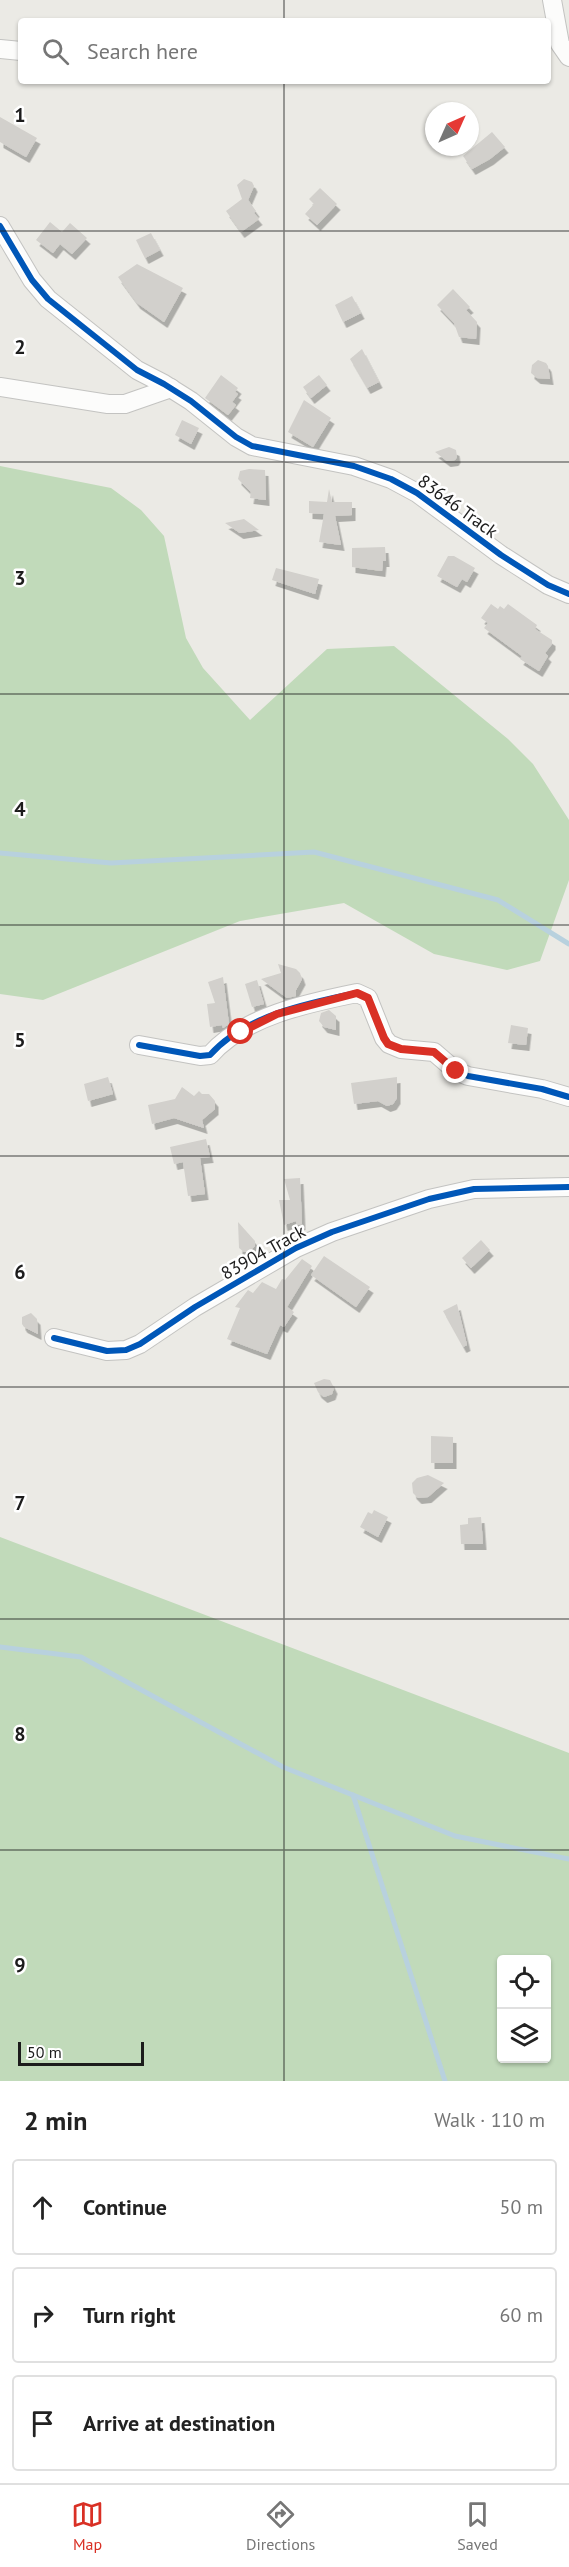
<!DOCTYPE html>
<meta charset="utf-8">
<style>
:root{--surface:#fff;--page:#f2f2f2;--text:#222;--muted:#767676;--line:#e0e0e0;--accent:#d93025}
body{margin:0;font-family:"PT Sans",sans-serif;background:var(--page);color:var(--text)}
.controls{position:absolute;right:18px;bottom:18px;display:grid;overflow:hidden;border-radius:6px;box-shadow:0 2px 4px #0004}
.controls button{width:54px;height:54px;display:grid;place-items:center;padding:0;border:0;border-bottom:2px solid var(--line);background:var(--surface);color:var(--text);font:30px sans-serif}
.compass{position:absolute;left:425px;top:102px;width:54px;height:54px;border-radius:50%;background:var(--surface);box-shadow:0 2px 4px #0004;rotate:45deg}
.scale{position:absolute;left:18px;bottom:15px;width:126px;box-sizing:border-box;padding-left:6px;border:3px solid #1c1c1c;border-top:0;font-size:16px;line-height:21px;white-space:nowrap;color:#1c1c1c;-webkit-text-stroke:4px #fff;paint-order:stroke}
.stop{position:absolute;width:18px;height:18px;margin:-14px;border:4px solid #d93025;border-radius:50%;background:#fff}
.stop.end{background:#d93025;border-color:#fff;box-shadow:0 2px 6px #0008}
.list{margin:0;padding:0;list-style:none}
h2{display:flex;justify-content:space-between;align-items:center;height:78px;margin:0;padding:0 24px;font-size:26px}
h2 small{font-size:20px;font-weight:400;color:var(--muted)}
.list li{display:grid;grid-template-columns:39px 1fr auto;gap:18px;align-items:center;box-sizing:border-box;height:96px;margin:0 12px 12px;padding:0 12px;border:2px solid var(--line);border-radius:6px}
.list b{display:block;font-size:22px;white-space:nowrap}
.list em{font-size:20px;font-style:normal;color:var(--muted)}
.icon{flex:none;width:33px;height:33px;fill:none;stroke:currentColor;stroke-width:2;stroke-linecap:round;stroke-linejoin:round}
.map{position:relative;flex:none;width:569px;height:2081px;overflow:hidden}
.search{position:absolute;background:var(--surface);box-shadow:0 2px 4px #0004;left:18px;right:18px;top:18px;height:66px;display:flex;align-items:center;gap:15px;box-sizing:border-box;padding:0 21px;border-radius:6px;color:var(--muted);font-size:22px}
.sheet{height:402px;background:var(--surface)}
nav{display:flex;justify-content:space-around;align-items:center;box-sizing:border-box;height:84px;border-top:2px solid var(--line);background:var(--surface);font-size:16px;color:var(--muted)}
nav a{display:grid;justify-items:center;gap:3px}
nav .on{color:var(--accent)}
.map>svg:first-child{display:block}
.forest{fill:#c1daba;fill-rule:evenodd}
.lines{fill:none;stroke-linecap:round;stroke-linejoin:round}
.stream{stroke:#b8d1de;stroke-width:5}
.building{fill:#d2d0cc;filter:url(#shadow)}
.street-casing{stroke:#c3c3c1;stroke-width:20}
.street{stroke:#fcfcfb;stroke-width:18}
.cycleway-casing{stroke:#fff;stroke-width:10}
.cycleway{stroke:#0057b8;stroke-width:6}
.route{stroke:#d93025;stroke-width:8}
.grid{fill:none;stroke:#1c1c1c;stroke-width:1.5;stroke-opacity:0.55}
.labels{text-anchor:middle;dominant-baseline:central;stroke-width:5;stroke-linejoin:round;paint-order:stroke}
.street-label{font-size:18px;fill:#1c1c1c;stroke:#fff}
.grid-label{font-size:20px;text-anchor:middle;font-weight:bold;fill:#1c1c1c;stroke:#fff;stroke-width:5;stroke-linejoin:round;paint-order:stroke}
</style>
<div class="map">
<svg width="569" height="2081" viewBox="0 0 569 2081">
<defs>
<filter id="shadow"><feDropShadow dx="3.5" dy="6" stdDeviation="0" flood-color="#0004"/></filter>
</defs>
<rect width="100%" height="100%" fill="#ebeae5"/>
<g class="forest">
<polygon points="0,466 111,488 141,510 164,536 186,638 203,668 250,720 327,649 394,646 508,739 533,764 569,820 569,880 540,961 507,970 434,954 344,903 240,921 43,1000 0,994"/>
<path d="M0,1537L569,1753V2081H0ZM502,1960H546V2058H502Z"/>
</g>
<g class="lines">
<g class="stream">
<polyline points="0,853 111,863 314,852 498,900 569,944"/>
<polyline points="0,1647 81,1657 283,1767 455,1836 569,1859"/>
<polyline points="353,1795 445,2081"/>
</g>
</g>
<g class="building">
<polygon points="0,117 37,138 26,157 0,142"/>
<polygon points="492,132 505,147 490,159 472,169 463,156"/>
<polygon points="244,179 252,182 254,186 248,200 256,211 254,213 259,219 241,232 226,211 242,199 237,185"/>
<polygon points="320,188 337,204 317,225 305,214 314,204 309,199"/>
<polygon points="50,222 62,232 70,223 87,238 72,254 60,244 53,253 36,240"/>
<polygon points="151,233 160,250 145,258 136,240"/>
<polygon points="137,264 183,288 164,322 137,303 118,277"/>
<polygon points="453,289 470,307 466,310 477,322 476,339 459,337 454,323 437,305"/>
<polygon points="352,296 361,313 343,322 335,305"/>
<polygon points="362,349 379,382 367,388 350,359"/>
<polygon points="538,360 546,363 548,366 550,379 537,378 531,373 532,365"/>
<polygon points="221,375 238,388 235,392 238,394 232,402 236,405 228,415 205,398"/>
<polygon points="319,375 327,385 311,398 303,387"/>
<polygon points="304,400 331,418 313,447 288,432"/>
<polygon points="182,420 199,428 191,444 175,435"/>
<polygon points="449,447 456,450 457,457 455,460 447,461 435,452"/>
<polygon points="249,469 265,470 266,500 250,498 251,492 238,479 240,471"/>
<polygon points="329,489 332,502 352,502 352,515 335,516 341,545 319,542 324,514 309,513 309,501 327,502"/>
<polygon points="244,519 259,530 240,533 225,523"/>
<polygon points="385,547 386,561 383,561 382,571 352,567 352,548"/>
<polygon points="448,556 454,556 475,568 467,582 462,579 457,587 437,576"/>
<polygon points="276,568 319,579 315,594 272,580"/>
<polygon points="491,604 498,609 500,606 504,609 508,604 537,625 535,629 552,640 552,644 545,653 548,656 539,671 520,659 522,656 484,628 488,623 481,618"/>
<polygon points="278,964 296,969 300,973 302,979 296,990 296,996 287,998 261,979 281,973"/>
<polygon points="223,977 229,1024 223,1028 222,1025 210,1027 207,1004 215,1003 208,982"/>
<polygon points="257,980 264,1004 252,1007 245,984"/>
<polygon points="329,1010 336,1016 336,1030 324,1027 319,1021 321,1013"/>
<polygon points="511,1025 528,1028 526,1045 508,1043"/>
<polygon points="108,1077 113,1094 88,1101 84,1084"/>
<polygon points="397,1077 397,1098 393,1104 387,1106 378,1101 354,1104 351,1083"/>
<polygon points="182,1087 194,1096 199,1091 202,1094 209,1094 215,1101 215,1109 202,1120 204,1128 174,1118 152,1124 148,1105 175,1099"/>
<polygon points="206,1139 210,1157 200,1158 205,1194 188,1196 183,1162 174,1164 170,1147"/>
<polygon points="300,1178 302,1224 297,1225 296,1221 284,1225 279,1200 290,1200 284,1179"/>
<polygon points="238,1222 255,1241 255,1246 249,1252 244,1252 239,1248"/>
<polygon points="481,1240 490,1250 471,1268 462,1258"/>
<polygon points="324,1256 370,1287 356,1307 311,1275"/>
<polygon points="302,1259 312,1266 287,1307 294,1312 284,1327 280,1325 267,1354 227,1339 240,1308 235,1307 248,1290 253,1293 262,1282 276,1289 282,1279 285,1280"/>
<polygon points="457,1304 467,1345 463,1347 443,1311"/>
<polygon points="31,1313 37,1319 38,1334 24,1327 22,1324 22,1317"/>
<polygon points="324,1379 330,1380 334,1388 332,1394 324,1397 318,1392 314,1383"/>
<polygon points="431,1436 453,1437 453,1463 431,1463"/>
<polygon points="428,1475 444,1483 428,1497 418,1498 413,1493 412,1483 417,1478"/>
<polygon points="374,1510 388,1517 378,1537 360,1527 368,1512 372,1514"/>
<polygon points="481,1517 483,1544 461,1544 460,1525 468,1524 468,1518"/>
</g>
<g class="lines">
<defs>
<g id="street">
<polyline points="552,0 560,44 569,57"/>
<polyline points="0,49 21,51"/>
<polyline points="0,226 32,280 48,299 137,370 164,384 191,401 236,437 252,446 354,466 391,479 417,493 501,555 548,585 569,594"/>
<polyline points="0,387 108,404 125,404 171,388"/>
<path d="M139,1045L200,1056L210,1055C244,1016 308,1003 357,993L368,998L384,1038L389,1044L401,1049L434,1052L456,1071L468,1076L542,1089L569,1097"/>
<polyline points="54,1338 107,1351 126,1350 140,1344 195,1307 296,1248 332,1232 429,1199 474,1189 569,1187"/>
</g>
</defs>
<use href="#street" class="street-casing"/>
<use href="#street" class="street"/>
<defs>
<g id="cycleway">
<polyline points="0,226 32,280 48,299 137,370 164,384 191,401 236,437 252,446 354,466 391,479 417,493 501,555 548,585 569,594"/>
<path d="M139,1045L200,1056L210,1055C244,1016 308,1003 357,993L368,998L384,1038L389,1044L401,1049L434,1052L456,1071L468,1076L542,1089L569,1097"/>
<polyline points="54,1338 107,1351 126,1350 140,1344 195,1307 296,1248 332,1232 429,1199 474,1189 569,1187"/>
</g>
</defs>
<use href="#cycleway" class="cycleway-casing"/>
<use href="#cycleway" class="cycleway"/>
</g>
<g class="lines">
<polyline class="route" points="241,1032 277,1014 357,993 368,998 384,1038 388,1044 401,1049 434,1052 456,1071"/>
</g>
<path class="grid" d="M284,0V21M284,81V2081M0,231H569M0,462H569M0,694H569M0,925H569M0,1156H569M0,1387H569M0,1619H569M0,1850H569"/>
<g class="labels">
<g class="street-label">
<text transform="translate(458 506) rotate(36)">83646 Track</text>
<text transform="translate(263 1252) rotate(-29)">83904 Track</text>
</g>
</g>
<g class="grid-label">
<text x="20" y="122">1</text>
<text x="20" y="354">2</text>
<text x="20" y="585">3</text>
<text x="20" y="816">4</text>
<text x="20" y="1047">5</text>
<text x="20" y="1279">6</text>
<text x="20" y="1510">7</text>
<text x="20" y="1741">8</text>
<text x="20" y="1972">9</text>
</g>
</svg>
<div class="controls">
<button><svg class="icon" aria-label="locate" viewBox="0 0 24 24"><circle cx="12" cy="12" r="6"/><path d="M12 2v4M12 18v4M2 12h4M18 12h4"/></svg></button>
<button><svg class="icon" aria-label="layers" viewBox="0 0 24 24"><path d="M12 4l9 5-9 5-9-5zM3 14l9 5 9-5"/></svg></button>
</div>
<svg class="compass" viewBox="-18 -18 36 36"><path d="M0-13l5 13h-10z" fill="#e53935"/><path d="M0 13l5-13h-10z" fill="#767676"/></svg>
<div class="scale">50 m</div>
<div class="stop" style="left:241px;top:1032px"></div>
<div class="stop end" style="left:456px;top:1071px"></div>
<div class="search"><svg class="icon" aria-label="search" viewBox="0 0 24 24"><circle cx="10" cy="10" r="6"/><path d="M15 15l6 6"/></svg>Search here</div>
</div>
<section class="sheet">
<h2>2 min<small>Walk · 110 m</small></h2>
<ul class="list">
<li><svg class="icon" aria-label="ahead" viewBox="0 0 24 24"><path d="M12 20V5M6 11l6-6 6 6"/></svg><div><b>Continue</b></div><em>50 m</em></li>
<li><svg class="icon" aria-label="right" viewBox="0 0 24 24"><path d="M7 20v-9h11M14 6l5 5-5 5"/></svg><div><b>Turn right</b></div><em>60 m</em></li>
<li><svg class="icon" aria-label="arrive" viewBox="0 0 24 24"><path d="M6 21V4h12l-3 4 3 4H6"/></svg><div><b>Arrive at destination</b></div></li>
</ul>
</section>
<nav>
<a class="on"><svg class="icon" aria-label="map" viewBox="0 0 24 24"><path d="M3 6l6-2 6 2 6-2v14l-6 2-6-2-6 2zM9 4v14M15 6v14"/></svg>Map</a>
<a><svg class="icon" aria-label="directions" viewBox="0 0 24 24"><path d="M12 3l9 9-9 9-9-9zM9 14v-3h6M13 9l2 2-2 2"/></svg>Directions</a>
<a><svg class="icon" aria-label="saved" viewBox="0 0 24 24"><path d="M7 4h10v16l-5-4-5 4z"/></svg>Saved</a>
</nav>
